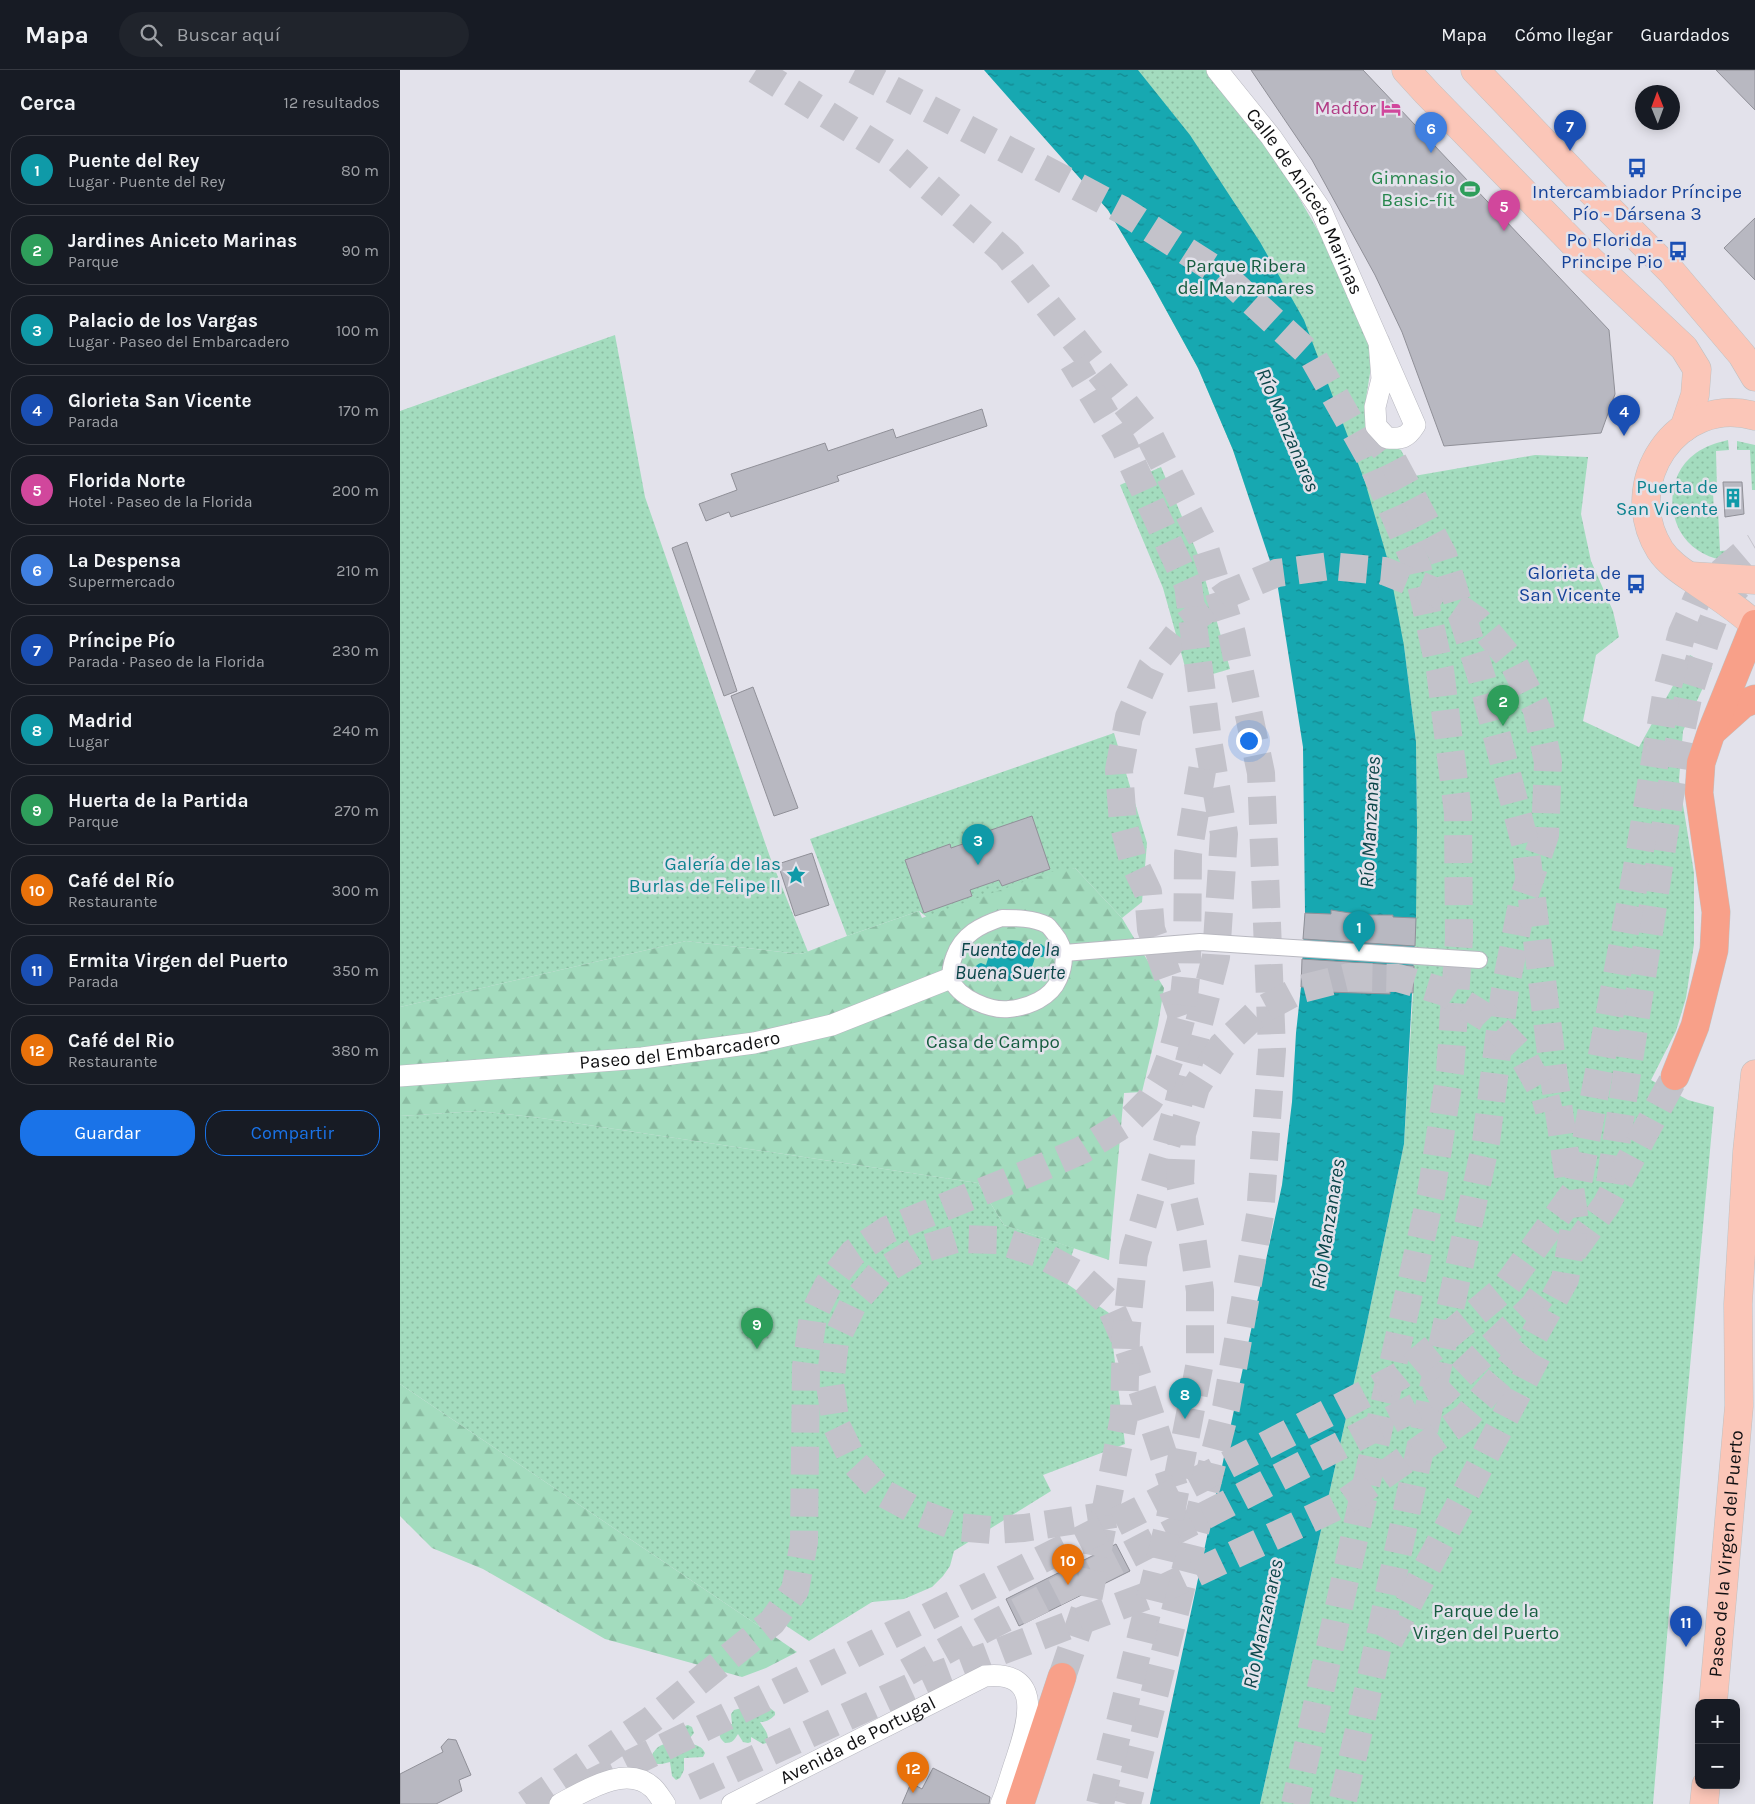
<!DOCTYPE html>
<html lang="es">
<meta charset="utf-8">
<style>
:root{--surface:#171b24;--page:#20242c;--text:#f1f3f6;--muted:#9ea1a6;--line:#363941;--accent:#1a73e8}
body{margin:0;font-family:Karla,sans-serif;background:var(--page);color:var(--text)}
.controls{position:absolute;right:15px;bottom:15px;display:grid;overflow:hidden;border-radius:10px;box-shadow:0 2px 12px #0003}
.controls button{width:45px;height:45px;display:grid;place-items:center;padding:0;border:0;border-bottom:1px solid var(--line);background:var(--surface);color:var(--text);font:25px sans-serif}
.compass{position:absolute;left:1235px;top:15px;width:45px;height:45px;border-radius:50%;background:var(--surface);box-shadow:0 2px 12px #0003;rotate:359deg}
.you{position:absolute;left:848px;top:670px;width:18px;height:18px;margin:-12px;border:4px solid #fff;border-radius:50%;background:#1a73e8;box-shadow:0 0 0 8px #1a73e833}
.badge{display:grid;place-items:center;width:32px;height:32px;border-radius:50%;background:var(--accent);color:#fff;font-size:16px;font-weight:700}
.pin{position:absolute;translate:-50% -41px;filter:drop-shadow(0 1px 2px #0008)}
.pin::after{content:'';position:absolute;top:26px;width:18px;height:15px;background:inherit;clip-path:polygon(0 0,100% 0,50% 100%)}
.list{margin:0;padding:0;list-style:none}
h2{display:flex;justify-content:space-between;align-items:center;height:65px;margin:0;padding:0 20px;font-size:21px}
h2 small{font-size:16px;font-weight:400;color:var(--muted)}
.list li{display:grid;grid-template-columns:32px 1fr auto;gap:15px;align-items:center;box-sizing:border-box;height:70px;margin:0 10px 10px;padding:0 10px;border:1px solid var(--line);border-radius:20px}
.list b{display:block;font-size:19px;white-space:nowrap}
.list p{margin:0;font-size:16px;white-space:nowrap;color:var(--muted)}
.list em{font-size:16px;font-style:normal;color:var(--muted)}
.actions{display:flex;gap:10px;padding:15px 20px}
.actions a{flex:1;padding:11px 0;border:1px solid var(--accent);border-radius:20px;text-align:center;font-size:18px;color:var(--accent)}
.actions .main{background:var(--accent);color:#fff}
.icon{flex:none;width:28px;height:28px;fill:none;stroke:currentColor;stroke-width:2;stroke-linecap:round;stroke-linejoin:round}
.map{position:relative;flex:none;width:1355px;height:1734px;overflow:hidden}
header{display:flex;align-items:center;gap:30px;box-sizing:border-box;height:70px;padding:0 25px;background:var(--surface);border-bottom:1px solid var(--line)}
header strong{font-size:24px}
nav{display:flex;gap:28px;margin-inline-start:auto;font-size:18px}
.search{width:350px;height:45px;background:var(--page);display:flex;align-items:center;gap:12px;box-sizing:border-box;padding:0 18px;border-radius:28px;color:var(--muted);font-size:19px}
main{display:flex}
aside{flex:1;background:var(--surface)}
.map>svg:first-child{display:block}
.green{fill:url(#green-dots)}
.forest{fill:url(#forest-firs)}
.water{fill:url(#water-ripples)}
.building{fill:#b8b8c1;stroke:#909098}
.lines{fill:none;stroke-linecap:round;stroke-linejoin:round}
.motorway-tunnel{stroke:#c3c2ca;stroke-width:28;stroke-dasharray:28 14;stroke-linecap:butt}
.pedestrian-casing{stroke:#b8b8c0;stroke-width:18}
.minor-casing{stroke:#b8b8c0;stroke-width:22}
.primary-casing{stroke:#c1c1c1;stroke-width:29}
.motorway-casing{stroke:#c1c1c1;stroke-width:29}
.pedestrian{stroke:#fff;stroke-width:16}
.minor{stroke:#fff;stroke-width:21}
.primary{stroke:#fbc6b8;stroke-width:28}
.motorway{stroke:#f8a089;stroke-width:28}
.labels{text-anchor:middle;dominant-baseline:central;stroke-width:5;stroke-linejoin:round;paint-order:stroke}
.hotel-label{font-size:19px;fill:#b23c85;stroke:#e3e2eb;text-anchor:end}
.leisure-label{font-size:19px;fill:#27864d;stroke:#e3e2eb;text-anchor:end}
.transit-label{font-size:19px;fill:#164399;stroke:#e3e2eb;text-anchor:end}
.street-label{font-size:19px;fill:#101012;stroke:#e3e2eb}
.park-label{font-size:19px;fill:#165d40;stroke:#e3e2eb}
.culture-label{font-size:19px;fill:#0d838f;stroke:#e3e2eb;text-anchor:end}
.water-label{font-size:20px;font-style:italic;fill:#0b4549;stroke:#e3e2eb}
</style>
<header>
<strong>Mapa</strong>
<div class="search"><svg class="icon" aria-label="search" viewBox="0 0 24 24"><circle cx="10" cy="10" r="6"/><path d="M15 15l6 6"/></svg>Buscar aquí</div>
<nav><a>Mapa</a><a>Cómo llegar</a><a>Guardados</a></nav>
</header>
<main>
<aside>
<h2>Cerca<small>12 resultados</small></h2>
<ul class="list">
<li><span class="badge" style="background:#0f9aa8">1</span><div><b>Puente del Rey</b><p>Lugar · Puente del Rey</p></div><em>80 m</em></li>
<li><span class="badge" style="background:#2e9e5b">2</span><div><b>Jardines Aniceto Marinas</b><p>Parque</p></div><em>90 m</em></li>
<li><span class="badge" style="background:#0f9aa8">3</span><div><b>Palacio de los Vargas</b><p>Lugar · Paseo del Embarcadero</p></div><em>100 m</em></li>
<li><span class="badge" style="background:#1a4fb4">4</span><div><b>Glorieta San Vicente</b><p>Parada</p></div><em>170 m</em></li>
<li><span class="badge" style="background:#d1479c">5</span><div><b>Florida Norte</b><p>Hotel · Paseo de la Florida</p></div><em>200 m</em></li>
<li><span class="badge" style="background:#3f7fe0">6</span><div><b>La Despensa</b><p>Supermercado</p></div><em>210 m</em></li>
<li><span class="badge" style="background:#1a4fb4">7</span><div><b>Príncipe Pío</b><p>Parada · Paseo de la Florida</p></div><em>230 m</em></li>
<li><span class="badge" style="background:#0f9aa8">8</span><div><b>Madrid</b><p>Lugar</p></div><em>240 m</em></li>
<li><span class="badge" style="background:#2e9e5b">9</span><div><b>Huerta de la Partida</b><p>Parque</p></div><em>270 m</em></li>
<li><span class="badge" style="background:#e8710a">10</span><div><b>Café del Río</b><p>Restaurante</p></div><em>300 m</em></li>
<li><span class="badge" style="background:#1a4fb4">11</span><div><b>Ermita Virgen del Puerto</b><p>Parada</p></div><em>350 m</em></li>
<li><span class="badge" style="background:#e8710a">12</span><div><b>Café del Rio</b><p>Restaurante</p></div><em>380 m</em></li>
</ul>
<div class="actions"><a class="main">Guardar</a><a>Compartir</a></div>
</aside>
<div class="map">
<svg width="1355" height="1734" viewBox="0 0 1355 1734">
<defs>
<pattern id="green-dots" width="8" height="8" patternUnits="userSpaceOnUse" patternTransform="scale(1.25)"><rect width="8" height="8" fill="#a3dcbe"/><path d="M2 2h.1M6 6h.1" fill="none" stroke="#8bbca2" stroke-width="1.8" stroke-linecap="round"/></pattern>
<pattern id="forest-firs" width="22" height="20" patternUnits="userSpaceOnUse" patternTransform="scale(1.25)"><rect width="22" height="20" fill="#a3dcbe"/><path d="M5 1l3.5 6h-7zM16 11l3.5 6h-7z" fill="#8bbca2"/></pattern>
<pattern id="water-ripples" width="26" height="14" patternUnits="userSpaceOnUse" patternTransform="scale(1.25)"><rect width="26" height="14" fill="#17a8b1"/><path d="M2 4q2-2 4 0t4 0M15 11q2-2 4 0t4 0" fill="none" stroke="#13878f"/></pattern>
</defs>
<rect width="100%" height="100%" fill="#e3e2eb"/>
<g class="green">
<polygon points="588,0 808,0 845,46 890,112 925,173 973,285 966,328 992,376 1001,380 1014,406 1135,385 1188,387 1181,444 1191,491 1213,541 1219,567 1196,585 1183,651 1239,677 1290,585 1312,598 1283,661 1279,710 1294,803 1294,874 1286,928 1276,961 1251,1010 1288,1030 1314,1037 1285,1351 1253,1734 860,1734 964,1267 1004,1074 1013,923 1017,758 1016,672 1004,576 850,431 833,380 798,298 749,209 708,140"/>
<polygon points="215,265 245,427 370,787 408,882 399,884 286,871 0,937 0,341"/>
<path d="M1328,370L1329,380L1316,381L1317,421L1313,422L1314,441H1318L1320,481L1333,480V492C1317,490 1300,485 1288,472C1265,447 1267,403 1296,383C1306,376 1316,373 1328,370Z"/>
<polygon points="1337,371 1355,375 1355,420 1352,420 1350,380 1337,380"/>
<polygon points="761,397 799,487 830,599 789,611 763,518 720,415"/>
<polygon points="714,663 747,773 742,832 722,848 675,798 528,848 519,841 447,866 410,769"/>
<polygon points="78,1041 141,1048 578,1113 604,1155 674,1178 663,1211 709,1243 725,1374 643,1405 651,1421 554,1481 550,1496 543,1506 532,1517 504,1529 472,1532 409,1571 367,1543 359,1556 0,1314 0,1046"/>
<path d="M357,1634L366,1635L375,1642V1645C370,1650 366,1652 360,1652C364,1659 371,1665 366,1673L363,1674L351,1667V1672L348,1673L343,1672L338,1664C334,1670 333,1673 325,1673C318,1667 318,1663 322,1655L332,1654L331,1644L334,1640Z"/>
<path d="M288,1655L292,1657L294,1663L289,1669V1673C296,1675 302,1676 305,1683L303,1687L284,1688V1700L280,1708L276,1710L272,1706L270,1692L262,1694H253L250,1689C255,1678 262,1670 274,1677L278,1663L282,1657Z"/>
</g>
<g class="forest">
<polygon points="675,798 722,848 764,918 758,955 742,1022 724,1023 709,1190 604,1155 578,1113 141,1048 78,1041 0,1046 0,937 286,871 399,884 404,883 447,866 519,841 522,848 651,802"/>
<polygon points="0,1314 359,1556 397,1582 366,1598 342,1607 205,1569 83,1499 32,1478 0,1446"/>
</g>
<g class="water">
<polygon points="584,0 738,0 790,65 860,172 904,250 965,412 988,491 1004,576 1016,672 1017,758 1016,848 1004,1074 964,1267 860,1734 750,1734 882,1115 892,1032 896,963 901,917 905,843 903,677 877,512 833,380 798,298 749,209 708,140"/>
<path d="M611,870L620,871L632,879L636,875L641,874L645,877L646,882L643,887H635C630,912 609,918 589,903L582,908L575,905C573,899 575,895 581,893L586,895C590,881 596,872 611,870Z"/>
</g>
<g class="building">
<polygon points="851,0 963,0 1209,260 1215,324 1201,363 1044,376 1002,262 975,205 912,90"/>
<polygon points="1316,0 1355,0 1355,40"/>
<polygon points="1355,148 1355,210 1324,178"/>
<polygon points="582,339 587,356 437,406 439,411 331,447 329,442 306,451 299,434 337,420 331,404 425,373 428,381 493,359 496,368"/>
<polygon points="1323,412 1342,412 1344,444 1325,447"/>
<polygon points="287,472 337,621 324,626 272,478"/>
<polygon points="353,617 398,738 374,746 331,626"/>
<polygon points="632,746 650,799 602,816 599,810 570,820 572,826 524,843 505,790 550,774 551,778 589,765 588,761"/>
<polygon points="412,783 429,835 395,846 378,794"/>
<polygon points="931,840 963,845 993,845 993,847 1016,848 1015,876 903,869 905,843 931,844"/>
<polygon points="902,889 1014,896 1013,923 990,921 990,924 926,922 926,918 901,917"/>
<polygon points="716,1474 730,1501 619,1556 606,1529"/>
<polygon points="48,1669 56,1670 71,1705 59,1710 62,1721 36,1734 0,1734 0,1704 43,1682 41,1677"/>
<polygon points="533,1698 590,1727 589,1734 502,1734 511,1713 522,1719"/>
</g>
<g class="lines">
<g class="motorway-tunnel">
<polyline points="356,0 495,87 607,184 748,363 802,469 832,564 861,703 872,980 860,1145 826,1338 727,1734"/>
<polyline points="455,0 722,140 822,204 913,287 969,386 1017,496 1040,600 1058,743 1059,868 1050,1002 1031,1124 895,1734"/>
<polyline points="782,946 751,859 748,822 733,790 723,753 719,700 729,647 751,598 784,556 827,524 877,503 930,496 984,501 1034,521 1078,551 1113,592 1137,640 1148,692 1145,765 1123,829 1105,920 1086,1072 972,1603 942,1734"/>
<polyline points="1210,1113 1277,681 1289,623 1306,569 1318,537 1340,514"/>
<polyline points="1173,1181 1206,1135 1275,1006"/>
<polyline points="715,1444 624,1458 592,1460 557,1457 520,1443 483,1423 454,1392 436,1355 430,1314 435,1272 453,1234 480,1203 516,1181 556,1169 598,1170 638,1183 677,1204 709,1233 727,1274 774,1417"/>
<polyline points="989,1571 1142,1276"/>
<polyline points="507,1602 586,1558 1041,1324 1133,1237 1147,1218"/>
<polyline points="662,1607 688,1530 724,1347 726,1265 734,1184 778,1035 816,887 824,764 808,670 788,515 724,376 673,292"/>
<polyline points="189,1714 442,1590 740,1440 1000,1306 1105,1218 1177,1119 1237,798 1267,619 1282,563 1297,529 1316,507 1343,484 1355,477"/>
<polyline points="294,1717 535,1606 749,1525 944,1433 1066,1347 1130,1273 1165,1209 1175,1152 1154,1007 1125,773 1082,609 1043,485 992,389 969,359"/>
<polyline points="126,1734 251,1650 372,1552 395,1520 404,1472 406,1296 413,1246 428,1215 453,1183 487,1160 636,1100 682,1080 729,1051 748,1032 762,1010 773,980 782,946 787,897 788,784 804,689"/>
<polyline points="700,1734 769,1453 800,1292 800,1221 791,1160 780,1113 782,1064 796,1017 822,976 858,942 901,919 949,907 998,908 1045,922 1087,948 1121,983 1145,1026 1149,1041"/>
</g>
<defs>
<g id="pedestrian">
<path d="M602,848C616,848 633,848 647,855C650,857 652,861 654,863C666,877 666,893 659,909C651,928 629,937 609,939C591,941 558,928 551,909C549,904 552,892 554,887C562,864 581,855 602,848Z"/>
<polyline points="664,883 800,872 1079,890"/>
</g>
<g id="minor">
<path id="s1" d="M817,0L871,67L921,140L1015,355C1007,368 1002,369 987,368L976,356L975,337L982,309L979,272"/>
<path id="s2" d="M0,1006L242,988L354,973L432,955L551,908"/>
<path d="M160,1734C185,1721 227,1693 253,1718C258,1723 261,1729 265,1734"/>
<path id="s3" d="M332,1734L585,1606C645,1600 628,1654 616,1690C611,1704 607,1720 601,1734"/>
</g>
<g id="primary">
<polyline points="1006,0 1027,23 1186,186 1284,278 1297,299 1295,325 1284,358"/>
<polyline points="1075,0 1185,115 1271,201 1342,285 1355,307"/>
<path d="M1355,346C1277,324 1218,413 1260,480C1270,495 1286,504 1300,514C1319,527 1338,539 1355,555"/>
<polyline points="1291,506 1355,510"/>
<path id="s4" d="M1313,1633L1339,1336L1338,1234L1347,1082L1355,1004"/>
<polyline points="1304,1734 1306,1715"/>
</g>
<g id="motorway">
<polyline points="1314,660 1343,634 1355,629"/>
<polyline points="1275,1006 1295,956 1314,880 1316,842 1299,723 1301,693 1311,663 1355,554"/>
<polyline points="620,1734 662,1607"/>
</g>
</defs>
<use href="#pedestrian" class="pedestrian-casing"/>
<use href="#minor" class="minor-casing"/>
<use href="#primary" class="primary-casing"/>
<use href="#motorway" class="motorway-casing"/>
<use href="#pedestrian" class="pedestrian"/>
<use href="#minor" class="minor"/>
<use href="#primary" class="primary"/>
<use href="#motorway" class="motorway"/>
</g>
<defs>
<symbol id="hotel-bare" viewBox="-9 -9 18 18"><path d="M-6-4.5h1.5V1H6V5H4.5V3h-9V5H-6ZM-4 0a1.8 1.8 0 1 1 3.6 0ZM.5 0V-2.5h3Q6-2.5 6 0Z" fill="#d1479c" stroke="#e3e2eb" stroke-width="2.5" paint-order="stroke"/></symbol>
<symbol id="bus-bare" viewBox="-9 -9 18 18"><path d="M-5-6H5V4H4V6H2V4H-2V6H-4V4H-5ZM-3.5-4V0h7V-4ZM-3.5 1.2v1.5H-2V1.2ZM2 1.2v1.5H3.5V1.2Z" fill="#1a4fb4" stroke="#e3e2eb" stroke-width="2.5" paint-order="stroke"/></symbol>
<symbol id="stadium-bare" viewBox="-9 -9 18 18"><path d="M0-5a6.5 5 0 1 0 0 10a6.5 5 0 1 0 0-10ZM-3.5-1.8h7v3.6h-7Z" fill="#2e9e5b" stroke="#e3e2eb" stroke-width="2.5" paint-order="stroke"/></symbol>
<symbol id="building-bare" viewBox="-9 -9 18 18"><path d="M-4-6H4V6H1V3H-1V6H-4ZM-2.5-4.3h1.7v1.8h-1.7ZM.8-4.3h1.7v1.8H.8ZM-2.5-1h1.7V.8h-1.7ZM.8-1h1.7V.8H.8Z" fill="#0f9aa8" stroke="#e3e2eb" stroke-width="2.5" paint-order="stroke"/></symbol>
<symbol id="sight-bare" viewBox="-9 -9 18 18"><path d="M0-6L1.8-2.2L6-1.7L2.9 1.2L3.7 5.4L0 3.3L-3.7 5.4L-2.9 1.2L-6-1.7L-1.8-2.2Z" fill="#0f9aa8" stroke="#e3e2eb" stroke-width="2.5" paint-order="stroke"/></symbol>
</defs>
<g fill-rule="evenodd">
<use href="#hotel-bare" x="977" y="24" width="28" height="28"/>
<use href="#bus-bare" x="1223" y="84" width="28" height="28"/>
<use href="#stadium-bare" x="1056" y="105" width="28" height="28"/>
<use href="#bus-bare" x="1264" y="167" width="28" height="28"/>
<use href="#building-bare" x="1319" y="414" width="28" height="28"/>
<use href="#bus-bare" x="1222" y="500" width="28" height="28"/>
<use href="#sight-bare" x="382" y="791" width="28" height="28"/>
</g>
<g class="labels">
<g class="hotel-label">
<text x="976" y="38">Madfor</text>
</g>
<g class="leisure-label">
<text x="1055" y="108">Gimnasio<tspan x="1055" dy="22">Basic-fit</tspan></text>
</g>
<g class="transit-label">
<text x="1237" y="122" text-anchor="middle">Intercambiador Príncipe<tspan x="1237" dy="22">Pío - Dársena 3</tspan></text>
<text x="1263" y="170">Pº Florida -<tspan x="1263" dy="22">Principe Pio</tspan></text>
<text x="1221" y="503">Glorieta de<tspan x="1221" dy="22">San Vicente</tspan></text>
</g>
<g class="street-label">
<text stroke="none"><textPath href="#s1" startOffset="159">Calle de Aniceto Marinas</textPath></text>
<text stroke="none"><textPath href="#s2" startOffset="281">Paseo del Embarcadero</textPath></text>
<text stroke="none"><textPath href="#s4" startOffset="150">Paseo de la Virgen del Puerto</textPath></text>
<text stroke="none"><textPath href="#s3" startOffset="141">Avenida de Portugal</textPath></text>
</g>
<g class="park-label">
<text x="846" y="196">Parque Ribera<tspan x="846" dy="22">del Manzanares</tspan></text>
<text x="593" y="972">Casa de Campo</text>
<text x="1086" y="1541">Parque de la<tspan x="1086" dy="22">Virgen del Puerto</tspan></text>
</g>
<g class="culture-label">
<text x="1318" y="417">Puerta de<tspan x="1318" dy="22">San Vicente</tspan></text>
<text x="381" y="794">Galería de las<tspan x="381" dy="22">Burlas de Felipe II</tspan></text>
</g>
<g class="water-label">
<text transform="translate(888 360) rotate(67)">Río Manzanares</text>
<text transform="translate(970 752) rotate(-87)">Río Manzanares</text>
<text x="610" y="879">Fuente de la<tspan x="610" dy="23">Buena Suerte</tspan></text>
<text transform="translate(928 1154) rotate(-81)">Río Manzanares</text>
<text transform="translate(863 1554) rotate(-78)">Río Manzanares</text>
</g>
</g>
</svg>
<div class="controls">
<button>+</button>
<button>−</button>
</div>
<svg class="compass" viewBox="-18 -18 36 36"><path d="M0-13l5 13h-10z" fill="#e53935"/><path d="M0 13l5-13h-10z" fill="#9ea1a6"/></svg>
<div class="you"></div>
<div class="pin badge" style="left:959px;top:882px;background:#0f9aa8">1</div>
<div class="pin badge" style="left:1103px;top:656px;background:#2e9e5b">2</div>
<div class="pin badge" style="left:578px;top:795px;background:#0f9aa8">3</div>
<div class="pin badge" style="left:1224px;top:366px;background:#1a4fb4">4</div>
<div class="pin badge" style="left:1104px;top:161px;background:#d1479c">5</div>
<div class="pin badge" style="left:1031px;top:83px;background:#3f7fe0">6</div>
<div class="pin badge" style="left:1170px;top:81px;background:#1a4fb4">7</div>
<div class="pin badge" style="left:785px;top:1349px;background:#0f9aa8">8</div>
<div class="pin badge" style="left:357px;top:1279px;background:#2e9e5b">9</div>
<div class="pin badge" style="left:668px;top:1515px;background:#e8710a">10</div>
<div class="pin badge" style="left:1286px;top:1577px;background:#1a4fb4">11</div>
<div class="pin badge" style="left:513px;top:1723px;background:#e8710a">12</div>
</div>
</main>
